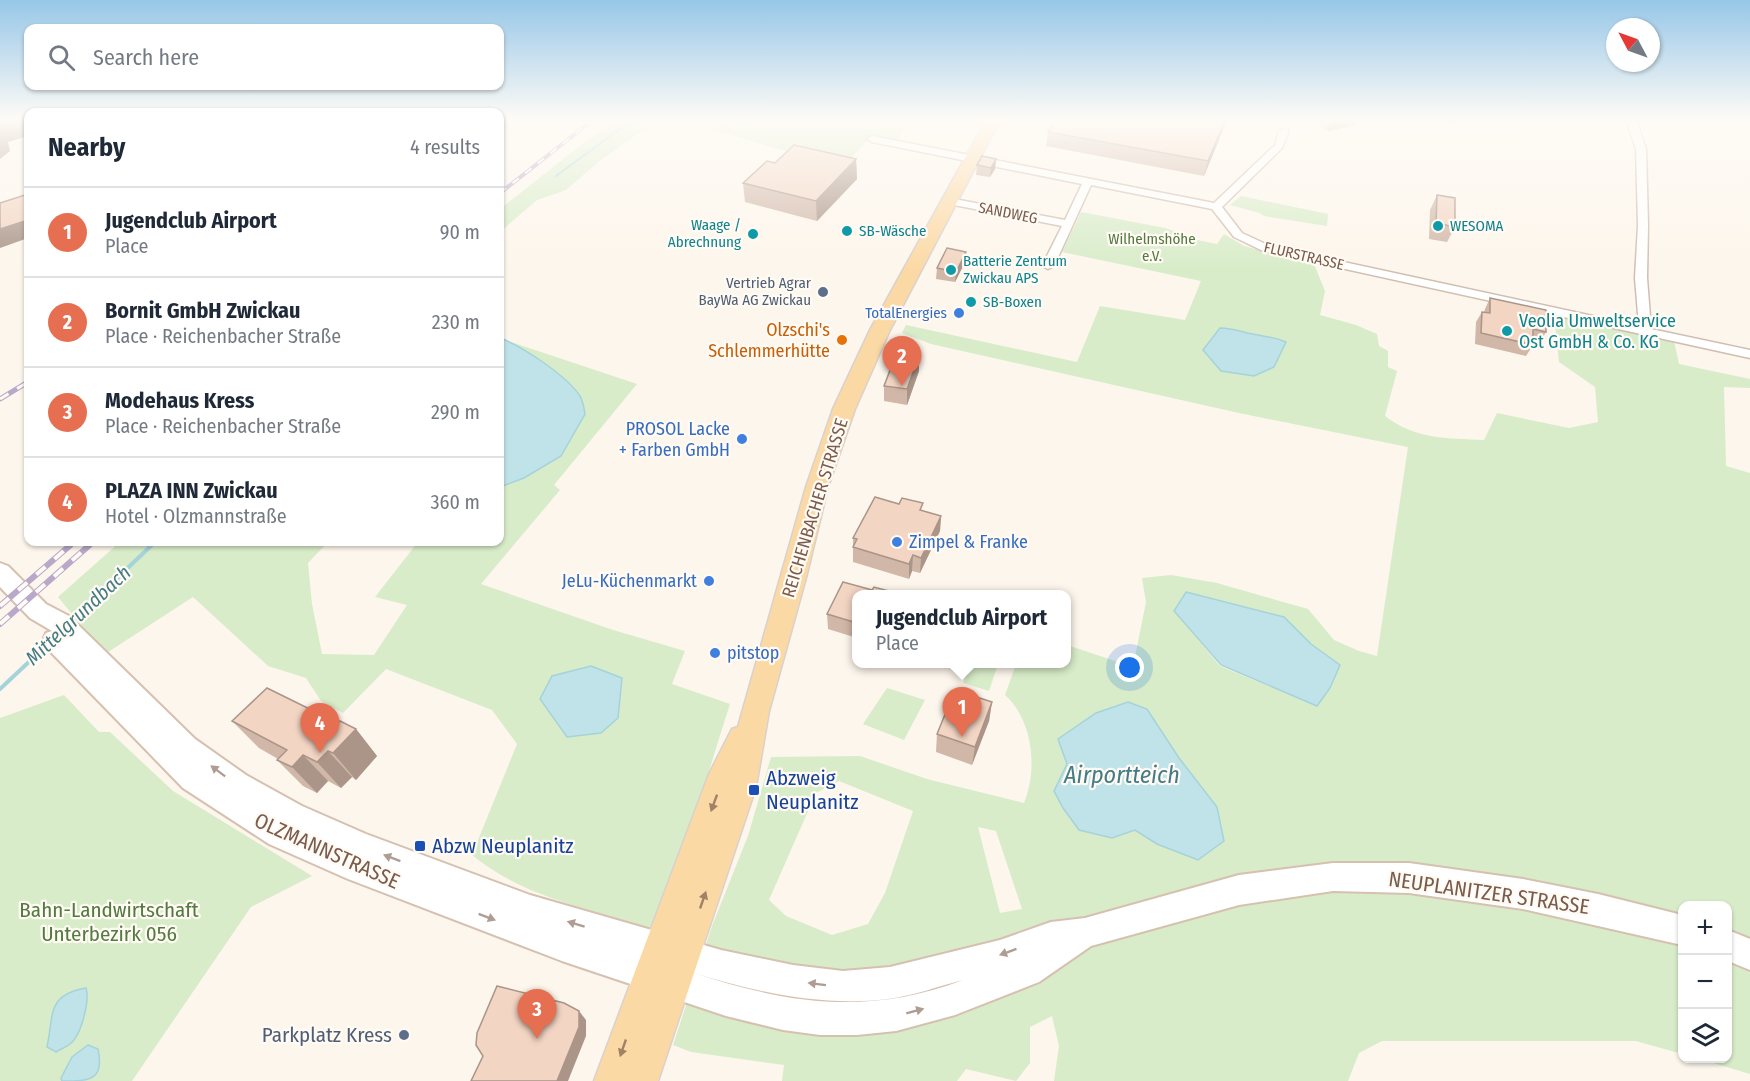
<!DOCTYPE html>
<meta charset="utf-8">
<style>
:root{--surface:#fff;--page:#f2f2f3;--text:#1f2937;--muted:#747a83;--line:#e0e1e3;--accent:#e76f51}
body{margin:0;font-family:"Fira Sans Condensed",sans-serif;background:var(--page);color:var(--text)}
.controls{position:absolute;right:18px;bottom:18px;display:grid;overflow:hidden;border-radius:12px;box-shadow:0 2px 4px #0004}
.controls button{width:54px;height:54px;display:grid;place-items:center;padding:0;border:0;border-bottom:2px solid var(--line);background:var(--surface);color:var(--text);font:30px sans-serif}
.compass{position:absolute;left:1606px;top:18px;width:54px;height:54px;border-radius:50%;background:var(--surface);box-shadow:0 2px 4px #0004;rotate:311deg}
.you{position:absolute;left:1130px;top:668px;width:21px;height:21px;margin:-15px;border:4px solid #fff;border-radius:50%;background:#1a73e8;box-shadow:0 0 0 9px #1a73e833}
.badge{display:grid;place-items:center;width:39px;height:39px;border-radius:50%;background:var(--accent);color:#fff;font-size:20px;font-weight:700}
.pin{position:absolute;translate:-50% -50px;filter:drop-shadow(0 2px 3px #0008)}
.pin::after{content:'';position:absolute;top:32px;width:21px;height:18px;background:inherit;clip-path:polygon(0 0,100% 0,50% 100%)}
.popup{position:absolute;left:852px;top:590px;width:219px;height:78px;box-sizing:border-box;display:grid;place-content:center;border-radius:12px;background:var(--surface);filter:drop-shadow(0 2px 4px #0005);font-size:20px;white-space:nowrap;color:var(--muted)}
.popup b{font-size:22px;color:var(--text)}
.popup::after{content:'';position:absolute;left:50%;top:100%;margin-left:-12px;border:12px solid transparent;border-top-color:var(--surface)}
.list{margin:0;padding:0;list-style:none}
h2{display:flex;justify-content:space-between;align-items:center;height:78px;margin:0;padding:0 24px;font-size:26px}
h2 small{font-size:20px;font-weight:400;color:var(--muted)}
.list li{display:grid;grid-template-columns:39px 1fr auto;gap:18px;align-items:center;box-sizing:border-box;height:90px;padding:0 24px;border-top:2px solid var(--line)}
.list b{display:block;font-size:22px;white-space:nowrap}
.list p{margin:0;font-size:20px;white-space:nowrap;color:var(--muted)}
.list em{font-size:20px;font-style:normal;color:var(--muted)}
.icon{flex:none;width:33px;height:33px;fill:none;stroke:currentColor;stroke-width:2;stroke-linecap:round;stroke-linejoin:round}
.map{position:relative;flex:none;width:1750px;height:1081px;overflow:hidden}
.search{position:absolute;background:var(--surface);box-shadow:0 2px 4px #0004;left:24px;top:24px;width:480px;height:66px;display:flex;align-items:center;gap:15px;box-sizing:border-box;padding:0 21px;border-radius:12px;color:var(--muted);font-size:22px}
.panel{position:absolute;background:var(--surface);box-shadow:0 2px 4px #0004;left:24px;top:108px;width:480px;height:438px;border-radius:12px}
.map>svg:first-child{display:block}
.green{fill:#d8ecc9;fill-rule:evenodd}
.water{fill:#bfe3e8;stroke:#a5d3da;stroke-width:1.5}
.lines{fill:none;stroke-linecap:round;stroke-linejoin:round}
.stream-far1{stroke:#a5d3da;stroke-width:2}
.stream{stroke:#a5d3da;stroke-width:4}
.minor-casing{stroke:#d1beb0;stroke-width:3}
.secondary-casing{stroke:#d6c0b0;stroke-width:4}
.primary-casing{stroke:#dad1cd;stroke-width:3}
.minor{fill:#fff;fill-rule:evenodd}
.secondary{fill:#fff;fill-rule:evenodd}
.primary{fill:#fbd9a5;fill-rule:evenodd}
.rail-far2-casing{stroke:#b9a8c9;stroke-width:4}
.rail-far1-casing{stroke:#b9a8c9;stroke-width:5}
.rail-casing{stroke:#b9a8c9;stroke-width:6}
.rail-far2{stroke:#fffaf3;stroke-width:2;stroke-dasharray:8;stroke-linecap:butt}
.rail-far1{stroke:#fffaf3;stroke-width:3;stroke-dasharray:10;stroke-linecap:butt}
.rail{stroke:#fffaf3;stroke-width:4;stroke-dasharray:12;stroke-linecap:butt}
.wall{fill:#d1b7a8}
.shaded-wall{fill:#aa9588}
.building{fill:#f3d5c3;stroke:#aa9588;stroke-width:1.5}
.oneway{fill:#af9d94}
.oneway2{fill:#a18267}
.culture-dot{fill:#0f9aa8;stroke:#fffaf3;stroke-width:2}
.service-dot{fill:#5c6f8a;stroke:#fffaf3;stroke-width:2}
.shop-dot{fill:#3f7fe0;stroke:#fffaf3;stroke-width:2}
.food-dot{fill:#e8710a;stroke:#fffaf3;stroke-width:2}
.transit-dot{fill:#1a4fb4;stroke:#fffaf3;stroke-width:2}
.labels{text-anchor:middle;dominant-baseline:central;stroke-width:4.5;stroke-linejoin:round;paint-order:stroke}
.far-street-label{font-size:15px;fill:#7a5c4d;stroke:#fffaf3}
.far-culture-label{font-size:15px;fill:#0d838f;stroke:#fffaf3;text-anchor:start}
.far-park-label{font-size:15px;fill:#537a41;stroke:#fffaf3}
.far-service-label{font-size:15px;fill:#4e5e75;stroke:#fffaf3;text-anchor:end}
.far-shop-label{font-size:15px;fill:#366cbe;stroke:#fffaf3;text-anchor:end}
.culture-label{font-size:18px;fill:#0d838f;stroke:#fffaf3;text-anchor:start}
.food-label{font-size:18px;fill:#c56008;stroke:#fffaf3;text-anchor:end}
.shop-label{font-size:18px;fill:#366cbe;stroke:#fffaf3;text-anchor:end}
.street-label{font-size:18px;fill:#7a5c4d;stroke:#fffaf3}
.water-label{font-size:20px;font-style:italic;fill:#437c86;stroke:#fffaf3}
.near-transit-label{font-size:21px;fill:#164399;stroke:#fffaf3;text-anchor:start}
.near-street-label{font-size:21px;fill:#7a5c4d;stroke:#fffaf3}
.near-park-label{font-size:21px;fill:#537a41;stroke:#fffaf3}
.near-service-label{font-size:21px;fill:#4e5e75;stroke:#fffaf3;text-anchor:end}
.near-water-label{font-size:24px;font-style:italic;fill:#437c86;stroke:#fffaf3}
</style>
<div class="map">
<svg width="1750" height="1081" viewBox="0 0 1750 1081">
<rect width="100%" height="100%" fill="#fdf6ec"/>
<g class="green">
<polygon points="618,120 658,120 602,159 566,190 537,200 500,232 500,209 590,138"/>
<polygon points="726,120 907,120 912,121 897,140 872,135 845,165 778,149 712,129"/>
<polygon points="1241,196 1328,214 1327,226 1264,216 1260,213 1230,205"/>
<path d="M1081,212L1165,228L1183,234L1182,237L1217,244L1224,234L1244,246L1314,264L1325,291L1320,315L1356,325L1377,334L1379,346L1388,351V367L1397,371L1385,416C1416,440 1447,438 1484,440L1497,413L1569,428L1598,422L1595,387L1559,362L1554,315L1674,341L1679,364L1750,379V388L1724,387L1726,466L1750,473V1074L1700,1059L1728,1058V906H1682V1054L1636,1041H1382L1359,1053L1348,1081H1054L1059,1046L1052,1016L1030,1027V1063L1016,1081L966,1069L957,1081H782L784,1065L691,1052L673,1045L712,926L748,836L771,757L860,756L927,779L1024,803C1038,769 1033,720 1005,695L1016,664H1067V645L1133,667L1146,602L1142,578L1171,575L1217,583L1308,609L1334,640L1359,651L1377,656L1408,447L1239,413L931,344L902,333L906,325L1077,362L1100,306L1185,320L1201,281L1062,252ZM1186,592L1284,617L1311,644L1340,665L1317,706L1220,666L1174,611ZM1147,709L1179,758L1157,844L1135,830L1112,838L1054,791L1067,764ZM839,781L913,811L885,893L868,924L832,935L786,916L769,900L816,793ZM978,827L996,831L1022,909L1000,913Z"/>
<path d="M511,342L637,384L554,485L560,490L481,584L613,630L685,651L672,684L730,704C706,777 686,859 650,928C588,908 523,897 472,855L517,744L492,710L386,669L343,713L321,701L306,678L268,666L193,597L105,654L58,597L120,542H328L308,563L312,604L322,654L374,655L407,605L375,597L418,542H500V487L524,478L561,456L585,414L581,397L543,364Z"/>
<polygon points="970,664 998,664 989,691 963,683"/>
<polygon points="887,688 925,700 904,740 863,724"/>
<polygon points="64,695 99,732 110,732 173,791 312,876 251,907 132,1081 0,1081 0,718"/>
</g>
<g class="water">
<path d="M1220,328C1234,328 1244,333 1258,335C1270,338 1273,336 1286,342L1274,367L1254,376L1221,371L1203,350Z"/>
<path d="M500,338C522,346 567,376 580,396C583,401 584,408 585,414L561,456L524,478L500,487Z"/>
<polygon points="1186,592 1284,617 1311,644 1340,665 1330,688 1317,706 1221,665 1174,611"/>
<polygon points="591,666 622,678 618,718 601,733 567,737 540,699 552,676"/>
<polygon points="1128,702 1147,709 1179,758 1217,807 1224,841 1198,860 1157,844 1135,830 1112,838 1079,830 1063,808 1054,791 1067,764 1058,739 1096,713"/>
<path d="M86,988C90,1001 81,1036 70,1044C66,1047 61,1049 56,1052L47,1047C54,1015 46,995 86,988Z"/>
<path d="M88,1045L98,1049C105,1081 89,1081 62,1081L61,1078L72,1057Z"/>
</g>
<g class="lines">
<polyline class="stream-far1" points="556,176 632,120"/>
<g class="stream">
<polyline points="71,622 155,542"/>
<polyline points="0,689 48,644"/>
</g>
<defs>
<polygon id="minor" points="1626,120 1636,120 1646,149 1648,225 1647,278 1651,329 1750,350 1750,358 1263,251 1234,237 1212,209 1091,185 1054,266 1048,269 1042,266 1062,226 949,204 944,201 949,198 1065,220 1082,184 872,142 867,139 872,136 1214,203 1275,145 1279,131 1284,128 1289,131 1282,148 1222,207 1242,233 1270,246 1639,326 1635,278 1638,225 1636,149"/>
<g id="secondary">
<path d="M0,563L8,566L46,604L69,616L195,739L246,775L302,806L366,834L530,895L721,950L793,965L843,971L890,967L1000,940L1051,922L1085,918L1239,875L1333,863H1409L1523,879L1598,894L1682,915V945L1523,909L1409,893L1333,891L1239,905L1091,946L1039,982L955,1015L896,1031L857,1035H820L783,1030L726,1016L562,961L348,879L269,844L183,788L46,647L43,640L46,633L52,631L30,618L0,587ZM694,973C756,992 822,1007 888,999C913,996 939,986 963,980C868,1016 788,1004 694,973Z"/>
<polygon points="1728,930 1750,939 1750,970 1728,961"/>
</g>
<polygon id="primary" points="986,120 1000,120 890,330 855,409 828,487 807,574 769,711 756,787 658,1081 594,1081 709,774 732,729 738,727 806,487 833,409 870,330"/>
</defs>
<use href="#minor" class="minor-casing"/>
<use href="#secondary" class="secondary-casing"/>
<use href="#primary" class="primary-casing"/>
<use href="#minor" class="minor"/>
<use href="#secondary" class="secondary"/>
<use href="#primary" class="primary"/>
<defs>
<polyline id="rail-far2" points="500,193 593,120"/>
<polyline id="rail-far1" points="0,399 28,382"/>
<g id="rail">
<polyline points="0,606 74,542"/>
<polyline points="0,624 93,542"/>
</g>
</defs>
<use href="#rail-far2" class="rail-far2-casing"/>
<use href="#rail-far1" class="rail-far1-casing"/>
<use href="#rail" class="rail-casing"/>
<use href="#rail-far2" class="rail-far2"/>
<use href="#rail-far1" class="rail-far1"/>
<use href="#rail" class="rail"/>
</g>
<g class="wall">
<polygon points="1227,120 1204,176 1046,146 1048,132"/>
<polygon points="1311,120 1357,120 1355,125 1328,131"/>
<polygon points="1431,120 1462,120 1460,125"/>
<polygon points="856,159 857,179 817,221 745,202 743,183 775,163"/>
<polygon points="996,159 995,169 990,177 976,175 977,165"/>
<polygon points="1437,195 1455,227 1447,242 1429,239 1430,210"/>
<polygon points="965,262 955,282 936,279 937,268"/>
<polygon points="1490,298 1546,332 1540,342 1533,341 1533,345 1526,356 1475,344 1476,322 1482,312 1484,312 1485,309"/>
<polygon points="919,356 919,371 907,405 884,401 884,386"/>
<polygon points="922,511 941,516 940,531 920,573 912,571 909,579 853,562 853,538"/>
<polygon points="843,582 872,590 874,587 900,594 857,594 857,638 828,629 827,614"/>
<polygon points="992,702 989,721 972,765 936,752 937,734"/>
<polygon points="232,721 338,723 356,729 377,756 356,780 352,777 341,788 328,781 317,793 303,786 277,760 278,759 259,748"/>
</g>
<g class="shaded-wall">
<polygon points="6,120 28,120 28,136 8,142 10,151 0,159 0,122"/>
<polygon points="1225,120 1227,120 1204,176 1208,161"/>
<polygon points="1332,120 1357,120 1355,125 1328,131"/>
<polygon points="856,159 857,179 817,221 816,201"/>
<polygon points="996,159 995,169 990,177 991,168"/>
<polygon points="28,220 28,238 0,248 0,229"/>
<polygon points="966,252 965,262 955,282 956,272"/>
<polygon points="919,356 919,371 907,405 907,389"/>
<polygon points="941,516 940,531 920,573 921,558"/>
<polygon points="913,555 912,571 909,579 909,564"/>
<polygon points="992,702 989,721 972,765 975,747"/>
<polygon points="356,729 377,756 356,780 333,753"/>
<polygon points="328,751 352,777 341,788 317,762"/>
<polygon points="303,755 328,781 317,793 292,767"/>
<polygon points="579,1011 586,1020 586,1036 568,1081 557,1081"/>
</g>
<g class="building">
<polygon points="1055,120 1225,120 1208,161 1048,132"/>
<polygon points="794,145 856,159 816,201 743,183 767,161 775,163"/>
<polygon points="982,156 996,159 991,168 977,165"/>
<polygon points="28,194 28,220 0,229 0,203"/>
<polygon points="1437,195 1455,198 1455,227 1436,223"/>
<polygon points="947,248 966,252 956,272 937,268"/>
<polygon points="1490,298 1546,310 1546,332 1533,329 1533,345 1481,333 1482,312 1490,313"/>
<polygon points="897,352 919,356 907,389 884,386"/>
<polygon points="875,497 899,504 902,498 923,503 920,510 941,516 921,558 913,555 909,564 853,547 857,539 853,538"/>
<polygon points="843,582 872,590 874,587 900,594 857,594 857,623 827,614"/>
<polygon points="267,688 338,723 340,721 356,729 333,753 328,751 317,762 303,755 292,767 277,760 287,750 232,721"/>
<polygon points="955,690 992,702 975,747 937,734"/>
<polygon points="497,986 564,1003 579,1011 579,1027 557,1081 471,1081 483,1056 476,1045 477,1033"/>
</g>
<defs><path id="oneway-solid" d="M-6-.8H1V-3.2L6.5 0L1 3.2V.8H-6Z" transform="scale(1.5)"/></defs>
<g class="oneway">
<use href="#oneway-solid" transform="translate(218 771) rotate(-143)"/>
<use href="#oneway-solid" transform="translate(392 858) rotate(-159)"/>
<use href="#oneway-solid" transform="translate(487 917) rotate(21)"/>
<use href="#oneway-solid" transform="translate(576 924) rotate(-163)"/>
<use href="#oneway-solid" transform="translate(1008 952) rotate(160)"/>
<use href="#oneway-solid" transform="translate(817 984) rotate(-173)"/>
<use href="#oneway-solid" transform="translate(915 1011) rotate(-15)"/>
</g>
<g class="oneway2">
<use href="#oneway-solid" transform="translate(714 803) rotate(110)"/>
<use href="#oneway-solid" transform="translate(703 900) rotate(-71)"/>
<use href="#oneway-solid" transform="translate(623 1048) rotate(109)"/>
</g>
<linearGradient id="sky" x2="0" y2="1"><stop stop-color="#97c7e8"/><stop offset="0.44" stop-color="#fefbf6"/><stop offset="1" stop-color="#fefbf6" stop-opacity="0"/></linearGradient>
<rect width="1750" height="271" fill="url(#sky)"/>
<g class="culture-dot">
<circle cx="1438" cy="226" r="6"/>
<circle cx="847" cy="231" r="6"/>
<circle cx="753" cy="234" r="6"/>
<circle cx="951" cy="270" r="6"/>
<circle cx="971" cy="302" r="6"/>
<circle cx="1507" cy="331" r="6"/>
</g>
<g class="service-dot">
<circle cx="823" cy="292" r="6"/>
<circle cx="404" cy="1035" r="6"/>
</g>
<g class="shop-dot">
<circle cx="959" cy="313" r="6"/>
<circle cx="742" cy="439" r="6"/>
<circle cx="897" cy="542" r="6"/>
<circle cx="709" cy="581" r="6"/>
<circle cx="715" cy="653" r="6"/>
</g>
<circle class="food-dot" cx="842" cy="340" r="6"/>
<g class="transit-dot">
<rect x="748" y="784" width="12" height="12" rx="3"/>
<rect x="414" y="840" width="12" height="12" rx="3"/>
</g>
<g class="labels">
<g class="far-street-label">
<text transform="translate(1008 213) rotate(11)">SANDWEG</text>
<text transform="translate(1304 256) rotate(13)">FLURSTRASSE</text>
</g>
<g class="far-culture-label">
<text x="741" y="225" text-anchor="end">Waage /<tspan x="741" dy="17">Abrechnung</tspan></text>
<text x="1450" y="226">WESOMA</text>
<text x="859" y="231">SB-Wäsche</text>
<text x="963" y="261">Batterie Zentrum<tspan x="963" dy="17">Zwickau APS</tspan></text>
<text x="983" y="302">SB-Boxen</text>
</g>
<g class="far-park-label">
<text x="1152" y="239">Wilhelmshöhe<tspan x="1152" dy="17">e.V.</tspan></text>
</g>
<g class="far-service-label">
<text x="811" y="283">Vertrieb Agrar<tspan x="811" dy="17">BayWa AG Zwickau</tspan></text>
</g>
<g class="far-shop-label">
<text x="947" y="313">TotalEnergies</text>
</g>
<g class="culture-label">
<text x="1519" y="321">Veolia Umweltservice<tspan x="1519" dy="21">Ost GmbH &amp; Co. KG</tspan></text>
</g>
<g class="food-label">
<text x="830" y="330">Olzschi's<tspan x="830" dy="21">Schlemmerhütte</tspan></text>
</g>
<g class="shop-label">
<text x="730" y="429">PROSOL Lacke<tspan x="730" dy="21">+ Farben GmbH</tspan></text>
<text x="909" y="542" text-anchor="start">Zimpel &amp; Franke</text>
<text x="697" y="581">JeLu-Küchenmarkt</text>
<text x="727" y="653" text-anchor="start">pitstop</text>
</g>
<g class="street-label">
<text transform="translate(815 508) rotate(-73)">REICHENBACHER STRASSE</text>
</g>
<g class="water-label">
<text transform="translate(78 615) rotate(-43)">Mittelgrundbach</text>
</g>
<g class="near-transit-label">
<text x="766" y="778">Abzweig<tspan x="766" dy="24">Neuplanitz</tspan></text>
<text x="432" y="846">Abzw Neuplanitz</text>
</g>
<g class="near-street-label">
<text transform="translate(327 851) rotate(24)">OLZMANNSTRASSE</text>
<text transform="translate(1489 893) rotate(8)">NEUPLANITZER STRASSE</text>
</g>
<g class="near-park-label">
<text x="109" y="910">Bahn-Landwirtschaft<tspan x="109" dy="24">Unterbezirk 056</tspan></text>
</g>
<g class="near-service-label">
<text x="392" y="1035">Parkplatz Kress</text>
</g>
<g class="near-water-label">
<text x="1122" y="775">Airportteich</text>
</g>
</g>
</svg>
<div class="controls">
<button>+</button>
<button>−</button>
<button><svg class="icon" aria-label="layers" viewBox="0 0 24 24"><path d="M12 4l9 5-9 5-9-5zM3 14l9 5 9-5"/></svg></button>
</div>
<svg class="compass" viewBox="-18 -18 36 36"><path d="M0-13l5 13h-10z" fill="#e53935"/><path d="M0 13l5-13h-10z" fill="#747a83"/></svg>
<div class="you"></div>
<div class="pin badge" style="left:962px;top:737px">1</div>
<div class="popup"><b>Jugendclub Airport</b>Place</div>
<div class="pin badge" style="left:902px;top:386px">2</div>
<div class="pin badge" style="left:537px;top:1039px">3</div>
<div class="pin badge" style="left:320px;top:753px">4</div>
<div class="search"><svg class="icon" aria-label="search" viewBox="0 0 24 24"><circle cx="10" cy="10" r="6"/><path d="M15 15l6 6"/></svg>Search here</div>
<section class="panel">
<h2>Nearby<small>4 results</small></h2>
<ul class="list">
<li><span class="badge">1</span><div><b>Jugendclub Airport</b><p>Place</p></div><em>90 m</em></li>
<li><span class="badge">2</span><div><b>Bornit GmbH Zwickau</b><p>Place · Reichenbacher Straße</p></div><em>230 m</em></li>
<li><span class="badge">3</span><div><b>Modehaus Kress</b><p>Place · Reichenbacher Straße</p></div><em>290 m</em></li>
<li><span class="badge">4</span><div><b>PLAZA INN Zwickau</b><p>Hotel · Olzmannstraße</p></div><em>360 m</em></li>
</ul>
</section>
</div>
